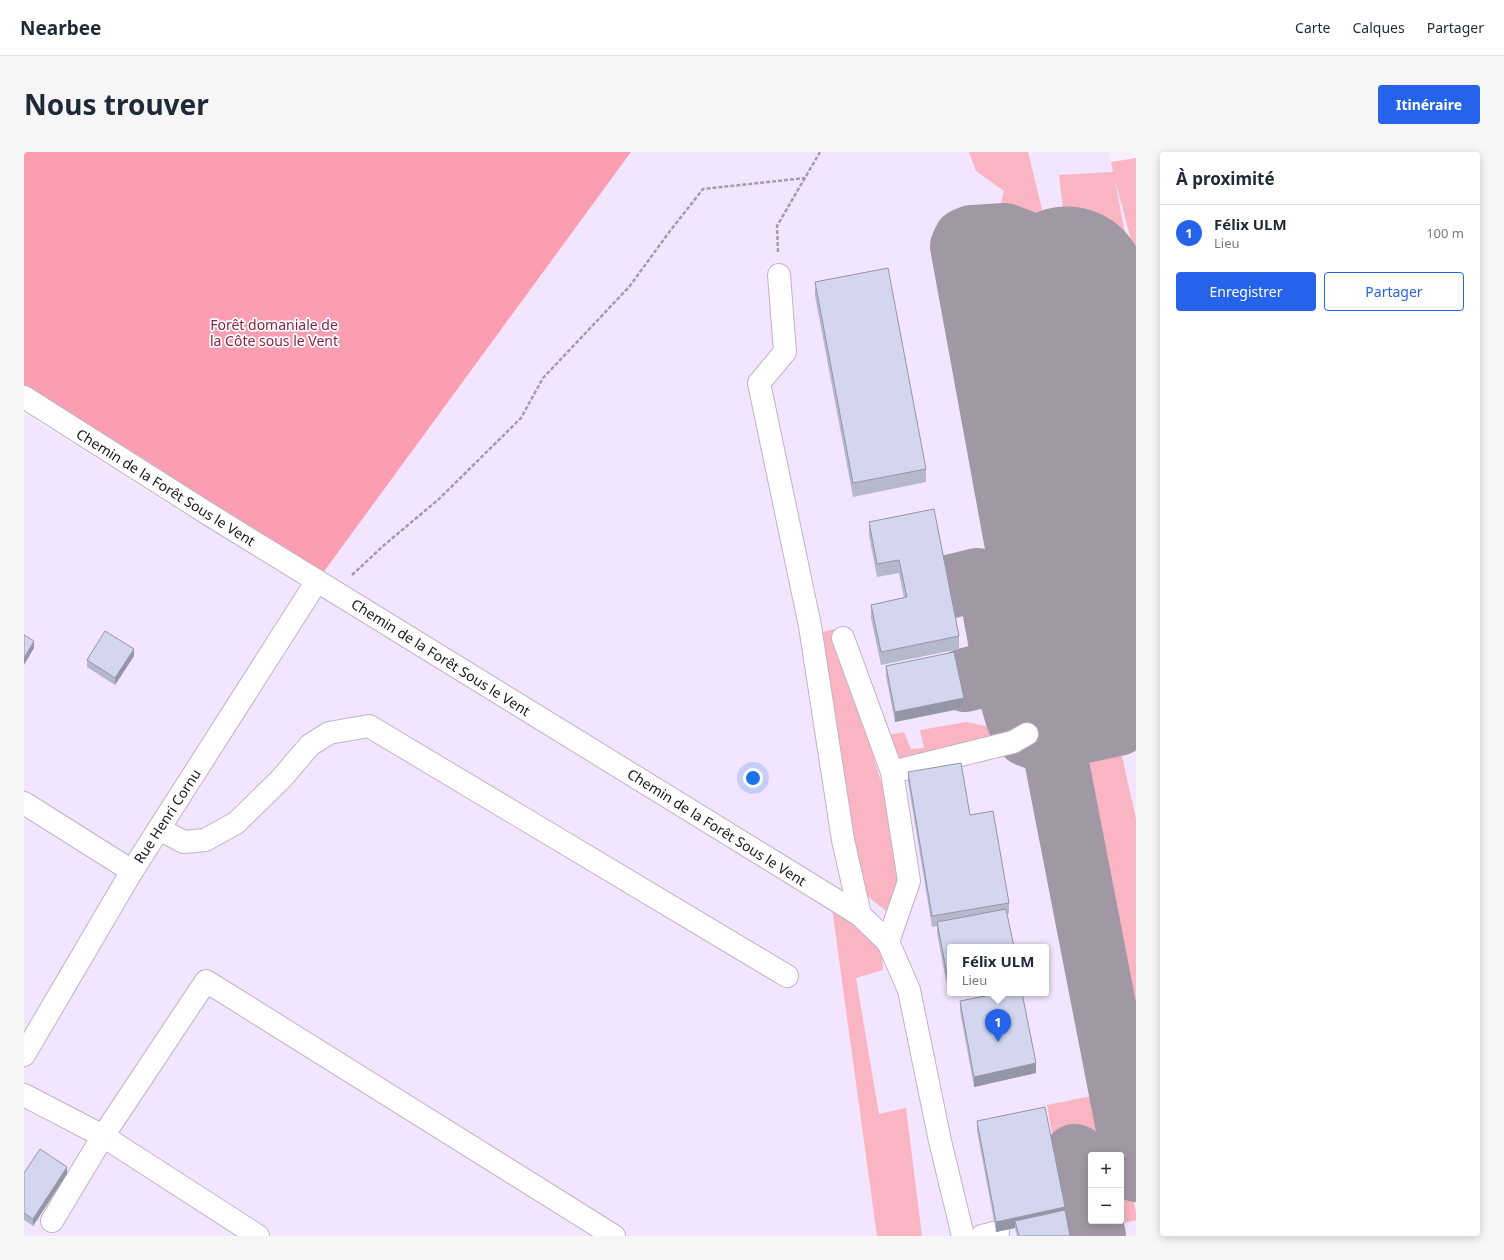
<!DOCTYPE html>
<html lang="fr">
<meta charset="utf-8">
<style>
:root{--surface:#fff;--page:#f6f6f7;--text:#1f2937;--muted:#747a83;--line:#e0e1e3;--accent:#2563eb}
body{margin:0;font-family:"Noto Sans",sans-serif;background:var(--page);color:var(--text)}
.controls{position:absolute;right:12px;bottom:12px;display:grid;overflow:hidden;border-radius:4px;box-shadow:0 2px 10px #0003}
.controls button{width:36px;height:36px;display:grid;place-items:center;padding:0;border:0;border-bottom:1px solid var(--line);background:var(--surface);color:var(--text);font:20px sans-serif}
.you{position:absolute;left:729px;top:626px;width:14px;height:14px;margin:-10px;border:3px solid #fff;border-radius:50%;background:#1a73e8;box-shadow:0 0 0 6px #1a73e833}
.badge{display:grid;place-items:center;width:26px;height:26px;border-radius:50%;background:var(--accent);color:#fff;font-size:13px;font-weight:700}
.pin{position:absolute;translate:-50% -33px;filter:drop-shadow(0 1px 2px #0008)}
.pin::after{content:'';position:absolute;top:21px;width:14px;height:12px;background:inherit;clip-path:polygon(0 0,100% 0,50% 100%)}
.popup{position:absolute;left:923px;top:792px;width:102px;height:52px;box-sizing:border-box;display:grid;place-content:center;border-radius:4px;background:var(--surface);filter:drop-shadow(0 1px 3px #0005);font-size:13px;white-space:nowrap;color:var(--muted)}
.popup b{font-size:15px;color:var(--text)}
.popup::after{content:'';position:absolute;left:50%;top:100%;margin-left:-8px;border:8px solid transparent;border-top-color:var(--surface)}
.list{margin:0;padding:0;list-style:none}
h2{display:flex;justify-content:space-between;align-items:center;height:52px;margin:0;padding:0 16px;font-size:17px}
h2 small{font-size:13px;font-weight:400;color:var(--muted)}
.list li{display:grid;grid-template-columns:26px 1fr auto;gap:12px;align-items:center;box-sizing:border-box;height:56px;padding:0 16px;border-top:1px solid var(--line)}
.list b{display:block;font-size:15px;white-space:nowrap}
.list p{margin:0;font-size:13px;white-space:nowrap;color:var(--muted)}
.list em{font-size:13px;font-style:normal;color:var(--muted)}
.actions{display:flex;gap:8px;padding:12px 16px}
.actions a{flex:1;padding:9px 0;border:1px solid var(--accent);border-radius:4px;text-align:center;font-size:14px;color:var(--accent)}
.actions .main{background:var(--accent);color:#fff}
.map{position:relative;flex:none;width:1112px;height:1084px;overflow:hidden;border-radius:4px}
header{display:flex;align-items:center;gap:24px;box-sizing:border-box;height:56px;padding:0 20px;background:var(--surface);border-bottom:1px solid var(--line)}
header strong{font-size:19px}
nav{display:flex;gap:22px;margin-inline-start:auto;font-size:14px}
.intro{display:flex;align-items:center;justify-content:space-between;box-sizing:border-box;height:96px;padding:0 24px}
h1{margin:0;font-size:28px}
.button{padding:10px 18px;border-radius:4px;background:var(--accent);color:#fff;font-size:14px;font-weight:700}
main{display:flex;gap:24px;padding:0 24px}
aside{flex:1;background:var(--surface);border-radius:4px;box-shadow:0 2px 10px #0003}
.map>svg:first-child{display:block}
.built{fill:#f2e5fd;fill-rule:evenodd}
.green{fill:#fab5c2}
.forest{fill:#fb9eb2}
.lines{fill:none;stroke-linecap:round;stroke-linejoin:round}
.taxiway{stroke:#a098a4;stroke-width:64}
.runway{stroke:#a098a4;stroke-width:159}
.minor-casing{stroke:#c0b3c9;stroke-width:24}
.path{stroke:#a49da9;stroke-width:2.5;stroke-dasharray:4 2;stroke-linecap:butt}
.minor{stroke:#fff;stroke-width:22}
.wall{fill:#b6b8ce}
.shaded-wall{fill:#9496a7}
.building{fill:#d4d6ef;stroke:#9496a7}
.labels{text-anchor:middle;dominant-baseline:central;stroke-width:3.5;stroke-linejoin:round;paint-order:stroke}
.park-label{font-size:14px;fill:#8b2044;stroke:#fff}
.street-label{font-size:14px;fill:#1b161e;stroke:#fff}
</style>
<header>
<strong>Nearbee</strong>
<nav><a>Carte</a><a>Calques</a><a>Partager</a></nav>
</header>
<div class="intro"><h1>Nous trouver</h1><a class="button">Itinéraire</a></div>
<main>
<div class="map">
<svg width="1112" height="1084" viewBox="0 0 1112 1084">
<rect width="100%" height="100%" fill="#f8f0fe"/>
<path class="built" d="M607,0H1085L1112,106V1084H0V261L109,330L274,430L293,429ZM926,795H1022V841H926ZM1067,1003H1097V1069H1067Z"/>
<g class="green">
<polygon points="945,0 1004,0 1024,82 971,74 980,39 952,19"/>
<polygon points="1112,6 1112,106 1091,28 1112,141 1112,310 1076,122 1062,90 1041,75 1035,23 1089,20 1087,10"/>
<polygon points="979,90 994,98 1008,120 1087,566 1034,576 971,219 974,172 968,139 948,119 945,96"/>
<polygon points="811,477 858,633 876,735 867,763 837,739 794,481"/>
<polygon points="968,560 987,564 993,577 986,585 876,606 864,600 859,584 880,580 887,597 900,596 896,578 942,570 962,574"/>
<polygon points="1093,582 1112,667 1112,857 1087,861 1035,593"/>
<polygon points="808,756 845,781 858,801 859,818 832,826 855,962 882,956 898,1084 853,1084"/>
<polygon points="1111,886 1112,886 1112,990 1092,888"/>
<polygon points="1087,940 1112,1060 1112,1068 1072,1078 1071,1069 1097,1069 1097,1003 1067,1003 1067,1045 1059,998 1032,1004 1023,953"/>
</g>
<polygon class="forest" points="0,0 607,0 293,429 0,235"/>
<g class="lines">
<g class="taxiway">
<polyline points="1043,134 1026,111 1004,92 981,83 948,85 941,88 938,94 1028,586 1094,572 1112,561"/>
<polyline points="924,435 953,428 967,440 980,511"/>
<path d="M941,528L981,518C985,532 992,575 1004,583C1011,587 1020,586 1028,586L1112,1018"/>
<polyline points="1051,1004 1070,1084"/>
</g>
<polyline class="runway" points="1043,134 1112,507"/>
<defs>
<g id="minor">
<polyline points="755,123 761,200 735,231 786,474 819,688 836,763"/>
<polyline points="0,245 186,363 836,763 864,790 885,838 916,989 939,1084"/>
<polyline points="819,486 868,620"/>
<polyline points="0,651 108,719"/>
<polyline points="135,677 160,690 181,688 212,671 257,627 286,593 305,581 345,574 763,824"/>
<polyline points="864,790 885,729 868,620 989,590 1003,582"/>
<polyline points="0,903 108,719 293,429"/>
<polyline points="0,943 79,984 234,1084"/>
<polyline points="28,1069 79,984 182,829 590,1084"/>
<polyline points="958,1084 974,1080"/>
</g>
</defs>
<use href="#minor" class="minor-casing"/>
<g class="path">
<polyline points="754,100 753,74 796,0"/>
<polyline points="328,423 359,394 415,347 497,266 519,226 605,135 646,79 679,37 781,26"/>
</g>
<use href="#minor" class="minor"/>
</g>
<g class="wall">
<polygon points="791,130 902,317 902,330 829,345 791,144"/>
<polygon points="910,357 935,484 935,497 857,513 847,466 847,453 880,446 875,421 853,425 845,383 845,370"/>
<polygon points="110,504 91,533 63,515 63,508"/>
<polygon points="862,514 940,556 871,570 862,524"/>
<polygon points="884,620 946,663 985,751 985,761 983,762 926,795 926,841 939,841 925,844 913,781 913,774 908,775 884,630"/>
<polygon points="936,849 1012,921 950,935 936,859"/>
<polygon points="953,969 1041,1058 1046,1084 993,1084 991,1076 972,1080 953,979"/>
<polygon points="0,1021 43,1022 9,1074 0,1068"/>
</g>
<g class="shaded-wall">
<polygon points="10,489 10,496 0,513 0,506"/>
<polygon points="110,497 110,504 91,533 91,526"/>
<polygon points="940,546 940,556 871,570 871,560"/>
<polygon points="1012,911 1012,921 950,935 950,925"/>
<polygon points="43,1015 43,1022 9,1074 9,1067"/>
<polygon points="1041,1055 1041,1065 991,1069 991,1076 972,1080 972,1070"/>
</g>
<g class="building">
<polygon points="864,116 902,317 829,331 791,130"/>
<polygon points="910,357 935,484 857,500 847,453 883,445 875,408 853,412 845,370"/>
<polygon points="81,479 110,497 91,526 63,508"/>
<polygon points="0,483 10,489 0,506"/>
<polygon points="930,500 940,546 871,560 862,514"/>
<polygon points="937,611 946,663 969,659 985,751 908,764 884,620"/>
<polygon points="982,757 990,795 926,795 926,833 925,833 913,770"/>
<polygon points="976,841 998,841 1012,911 950,925 936,849"/>
<polygon points="1021,955 1041,1055 972,1070 953,969"/>
<polygon points="16,997 43,1015 9,1067 0,1061 0,1021"/>
<polygon points="1041,1058 1046,1084 995,1084 991,1069"/>
</g>
<g class="labels">
<g class="park-label">
<text x="250" y="172">Forêt domaniale de<tspan x="250" dy="16">la Côte sous le Vent</tspan></text>
</g>
<g class="street-label">
<text transform="translate(142 335) rotate(32)">Chemin de la Forêt Sous le Vent</text>
<text transform="translate(417 505) rotate(32)">Chemin de la Forêt Sous le Vent</text>
<text transform="translate(143 664) rotate(-57)">Rue Henri Cornu</text>
<text transform="translate(693 675) rotate(32)">Chemin de la Forêt Sous le Vent</text>
</g>
</g>
</svg>
<div class="controls">
<button>+</button>
<button>−</button>
</div>
<div class="you"></div>
<div class="pin badge" style="left:974px;top:890px">1</div>
<div class="popup"><b>Félix ULM</b>Lieu</div>
</div>
<aside>
<h2>À proximité<small></small></h2>
<ul class="list">
<li><span class="badge">1</span><div><b>Félix ULM</b><p>Lieu</p></div><em>100 m</em></li>
</ul>
<div class="actions"><a class="main">Enregistrer</a><a>Partager</a></div>
</aside>
</main>
